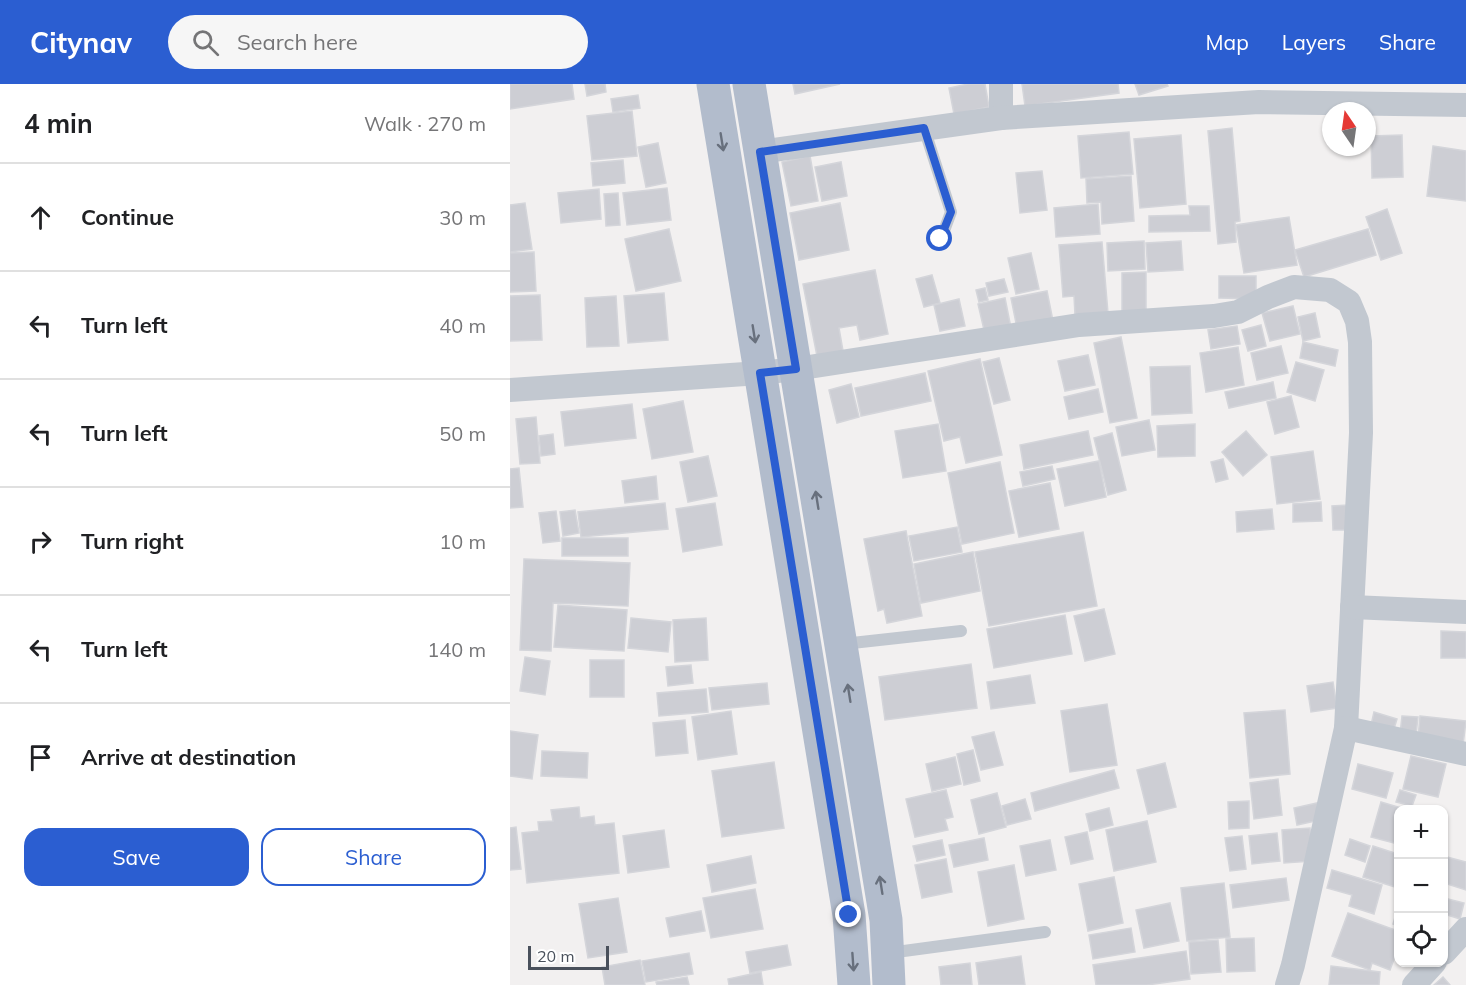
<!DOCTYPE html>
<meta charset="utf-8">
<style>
:root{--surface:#fff;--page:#f6f6f6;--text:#202124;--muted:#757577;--line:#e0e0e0;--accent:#2b5ed1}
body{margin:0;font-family:Mulish,sans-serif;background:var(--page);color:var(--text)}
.controls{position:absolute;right:18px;bottom:18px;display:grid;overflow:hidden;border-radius:12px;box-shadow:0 2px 4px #0004}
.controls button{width:54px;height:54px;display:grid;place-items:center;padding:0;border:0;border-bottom:2px solid var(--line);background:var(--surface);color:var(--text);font:30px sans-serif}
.compass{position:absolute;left:812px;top:18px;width:54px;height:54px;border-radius:50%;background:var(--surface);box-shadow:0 2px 4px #0004;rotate:347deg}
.scale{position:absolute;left:18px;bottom:15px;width:81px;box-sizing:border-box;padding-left:6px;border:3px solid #49505b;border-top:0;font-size:16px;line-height:21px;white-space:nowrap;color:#49505b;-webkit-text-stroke:4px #fff;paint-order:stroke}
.stop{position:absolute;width:18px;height:18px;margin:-14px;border:4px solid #2b5ed1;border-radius:50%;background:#fff}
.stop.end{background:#2b5ed1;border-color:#fff;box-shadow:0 2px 6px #0008}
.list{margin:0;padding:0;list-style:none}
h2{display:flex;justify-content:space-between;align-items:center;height:78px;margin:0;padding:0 24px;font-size:26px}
h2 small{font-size:20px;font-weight:400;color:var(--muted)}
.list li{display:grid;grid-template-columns:39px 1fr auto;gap:18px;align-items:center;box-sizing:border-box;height:108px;padding:0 24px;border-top:2px solid var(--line)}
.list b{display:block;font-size:22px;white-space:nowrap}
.list em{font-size:20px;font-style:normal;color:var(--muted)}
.actions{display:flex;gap:12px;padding:18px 24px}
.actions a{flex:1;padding:14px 0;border:2px solid var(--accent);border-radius:18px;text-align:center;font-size:21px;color:var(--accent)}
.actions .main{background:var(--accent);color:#fff}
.icon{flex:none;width:33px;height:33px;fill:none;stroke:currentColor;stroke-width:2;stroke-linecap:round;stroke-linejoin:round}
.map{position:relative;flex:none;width:956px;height:901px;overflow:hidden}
header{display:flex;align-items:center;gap:36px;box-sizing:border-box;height:84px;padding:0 30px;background:var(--accent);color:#fff}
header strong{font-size:28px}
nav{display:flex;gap:33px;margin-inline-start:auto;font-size:21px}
.search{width:420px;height:54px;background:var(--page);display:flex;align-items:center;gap:15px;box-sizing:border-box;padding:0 21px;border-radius:33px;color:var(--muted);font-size:22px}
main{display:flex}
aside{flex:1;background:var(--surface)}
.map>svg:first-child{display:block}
.building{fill:#cdced4;stroke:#d4d5da;stroke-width:1.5}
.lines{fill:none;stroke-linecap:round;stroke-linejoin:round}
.lane{stroke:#c2c8d0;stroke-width:12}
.street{stroke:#c2c8d0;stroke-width:24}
.primary{stroke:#b2bccc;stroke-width:33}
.oneway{stroke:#68707d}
.route{stroke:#2b5ed1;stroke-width:8}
</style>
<header>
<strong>Citynav</strong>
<div class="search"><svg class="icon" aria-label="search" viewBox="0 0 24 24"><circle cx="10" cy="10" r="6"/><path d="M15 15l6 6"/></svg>Search here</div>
<nav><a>Map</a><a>Layers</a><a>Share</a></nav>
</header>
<main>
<aside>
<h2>4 min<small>Walk · 270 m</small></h2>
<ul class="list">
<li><svg class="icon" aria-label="ahead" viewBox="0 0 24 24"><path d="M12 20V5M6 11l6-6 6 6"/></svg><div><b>Continue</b></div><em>30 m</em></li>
<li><svg class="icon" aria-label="left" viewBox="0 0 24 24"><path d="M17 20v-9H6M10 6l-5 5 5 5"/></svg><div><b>Turn left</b></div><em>40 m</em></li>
<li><svg class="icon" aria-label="left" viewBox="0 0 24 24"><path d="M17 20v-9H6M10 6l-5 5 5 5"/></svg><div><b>Turn left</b></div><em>50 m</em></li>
<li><svg class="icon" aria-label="right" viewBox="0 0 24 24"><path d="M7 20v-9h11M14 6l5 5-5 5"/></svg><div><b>Turn right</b></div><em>10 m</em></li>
<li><svg class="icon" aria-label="left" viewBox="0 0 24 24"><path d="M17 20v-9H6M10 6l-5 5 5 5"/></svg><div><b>Turn left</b></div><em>140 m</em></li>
<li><svg class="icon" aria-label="arrive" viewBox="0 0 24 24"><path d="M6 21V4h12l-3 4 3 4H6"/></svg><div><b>Arrive at destination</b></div></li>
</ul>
<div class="actions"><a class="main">Save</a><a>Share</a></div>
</aside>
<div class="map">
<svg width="956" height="901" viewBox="0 0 956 901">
<rect width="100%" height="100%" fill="#f2f0f0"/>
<g class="building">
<polygon points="0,0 62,0 64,15 0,25"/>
<polygon points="75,0 95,0 96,8 77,12"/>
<polygon points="283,0 330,0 285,10"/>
<polygon points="458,0 475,0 479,23 444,30 439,4"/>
<polygon points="512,0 608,0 609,9 515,22"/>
<polygon points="625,0 657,0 658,2 629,11"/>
<polygon points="128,11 130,24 103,28 101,15"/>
<polygon points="122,27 127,72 82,76 77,32"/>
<polygon points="722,44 730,137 725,138 726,158 708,160 698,47"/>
<polygon points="619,48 623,90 571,94 568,52"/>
<polygon points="671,51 676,120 630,124 624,55"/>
<polygon points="892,51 893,93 862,94 861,52"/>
<polygon points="148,59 156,99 136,103 128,63"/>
<polygon points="923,62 956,67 956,117 917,112"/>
<polygon points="300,72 308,117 281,122 272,78"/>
<polygon points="113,76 115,99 83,102 81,79"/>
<polygon points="331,78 337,112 312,117 305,83"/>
<polygon points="532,87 537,126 510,129 506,89"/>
<polygon points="621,92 624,137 592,140 591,118 577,119 576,95"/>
<polygon points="157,104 161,136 117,141 113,109"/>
<polygon points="89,105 91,135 51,139 48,109"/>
<polygon points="108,109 110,141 96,142 94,110"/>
<polygon points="15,119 22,165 0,168 0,121"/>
<polygon points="330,119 339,166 289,176 280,129"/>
<polygon points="588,120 590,150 546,153 544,124"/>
<polygon points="679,122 699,122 700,147 639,148 639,132 680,131"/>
<polygon points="877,125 892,169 871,176 856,133"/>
<polygon points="779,133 787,181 734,189 726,141"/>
<polygon points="159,145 171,197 126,207 115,155"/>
<polygon points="858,145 866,171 794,193 785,166"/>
<polygon points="634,157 635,185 598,187 597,159"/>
<polygon points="671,157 673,186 638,188 636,159"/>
<polygon points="592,158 598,229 565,231 564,212 553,213 549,161"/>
<polygon points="24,168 26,207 0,208 0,169"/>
<polygon points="521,169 529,205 506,210 498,174"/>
<polygon points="365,186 378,250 350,256 347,241 329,244 333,267 307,272 293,200"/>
<polygon points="636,188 636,230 612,230 612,189"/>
<polygon points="422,191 430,219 414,223 406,195"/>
<polygon points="709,192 746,192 746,215 709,214"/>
<polygon points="494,195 498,208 479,212 476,199"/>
<polygon points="475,204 478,216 469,218 466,206"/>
<polygon points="537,207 543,237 507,244 501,214"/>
<polygon points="154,209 158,256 118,259 114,212"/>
<polygon points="30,211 32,256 0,257 0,212"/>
<polygon points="106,212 109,262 77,263 75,214"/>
<polygon points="495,214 501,244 475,250 468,220"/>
<polygon points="449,215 455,242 430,247 424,221"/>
<polygon points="783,222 790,250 760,257 752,229"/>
<polygon points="805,229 810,253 793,257 788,233"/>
<polygon points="751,241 756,262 738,267 732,246"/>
<polygon points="727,242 730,260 701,265 698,246"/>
<polygon points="611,253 627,334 600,339 584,259"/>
<polygon points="793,258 828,266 825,282 790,274"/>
<polygon points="771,262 778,289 747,296 741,269"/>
<polygon points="728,263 734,301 696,308 690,269"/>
<polygon points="578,271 585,301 555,307 548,277"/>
<polygon points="489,274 500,316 484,320 473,278"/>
<polygon points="470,275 492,371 456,379 450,353 434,357 418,287"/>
<polygon points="786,278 814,286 805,317 777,308"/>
<polygon points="680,282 682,329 642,331 640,283"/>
<polygon points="415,289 421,317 351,332 345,304"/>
<polygon points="763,298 766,314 719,324 715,308"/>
<polygon points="341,300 349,333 327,339 319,306"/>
<polygon points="588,305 593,328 559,335 554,313"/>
<polygon points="781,312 789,343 765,350 757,318"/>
<polygon points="173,317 183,368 142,375 133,325"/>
<polygon points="122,320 126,354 55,362 51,328"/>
<polygon points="26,333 30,379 10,380 6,335"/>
<polygon points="639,336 645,366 612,372 606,343"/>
<polygon points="428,340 436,387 393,394 385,347"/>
<polygon points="685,340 685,372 648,373 647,342"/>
<polygon points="578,347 583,371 514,385 510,361"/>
<polygon points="736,347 757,371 733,392 712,368"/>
<polygon points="602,349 616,406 598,411 584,354"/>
<polygon points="43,350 45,370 31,372 29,352"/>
<polygon points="803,367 810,415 767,420 761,373"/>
<polygon points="198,372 207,412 178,418 170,378"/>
<polygon points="713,375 718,395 706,398 701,378"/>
<polygon points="589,377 596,413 555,422 547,385"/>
<polygon points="490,378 504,449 452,460 438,389"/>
<polygon points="542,382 545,395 513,402 510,388"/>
<polygon points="9,384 13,423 0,424 0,385"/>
<polygon points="146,392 148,415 115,419 112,397"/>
<polygon points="540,399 549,445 509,453 499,407"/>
<polygon points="811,418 812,437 783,438 783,420"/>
<polygon points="155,419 158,445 71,453 68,428"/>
<polygon points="205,419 212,461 173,468 166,425"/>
<polygon points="838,421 838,446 823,446 822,422"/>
<polygon points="762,425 764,445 727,448 726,428"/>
<polygon points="65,426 69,449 53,452 50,428"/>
<polygon points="46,427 50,457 33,459 29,429"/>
<polygon points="447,443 452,468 404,477 399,452"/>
<polygon points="396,447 412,532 377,539 374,525 368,527 354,455"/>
<polygon points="573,448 587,522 479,542 465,468"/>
<rect x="52" y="454" width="66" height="18"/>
<polygon points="463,468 470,507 411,519 404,480"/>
<polygon points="14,475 120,479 118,522 43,519 41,567 10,566"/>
<polygon points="48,521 117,526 114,567 44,563"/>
<polygon points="594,525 605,570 575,577 564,532"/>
<polygon points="555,531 562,570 484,584 477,545"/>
<polygon points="121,534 161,538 158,568 118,564"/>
<polygon points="196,534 198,576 165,578 163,536"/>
<polygon points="931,547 956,548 956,574 931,574"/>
<polygon points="15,573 40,577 35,611 10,607"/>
<rect x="80" y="576" width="34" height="37"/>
<polygon points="461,580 467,624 375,636 369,593"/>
<polygon points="181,581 183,599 158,602 156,583"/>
<polygon points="520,591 525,619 481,625 477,598"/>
<polygon points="823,598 827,624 801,628 797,602"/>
<polygon points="257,599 259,620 202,626 199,604"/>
<polygon points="196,605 198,628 149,632 147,609"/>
<polygon points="597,620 607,681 560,688 551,627"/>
<polygon points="775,626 780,690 740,694 734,629"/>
<polygon points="221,627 227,670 188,676 182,633"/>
<polygon points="864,628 887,635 883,648 861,641"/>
<polygon points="892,632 908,633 906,651 890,650"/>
<polygon points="910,632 956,637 953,661 908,655"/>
<polygon points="175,636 178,669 146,672 143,639"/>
<polygon points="0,647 28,651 22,695 0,692"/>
<polygon points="484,648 493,681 471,686 462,653"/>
<polygon points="463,666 470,697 454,701 447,670"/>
<polygon points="32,667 78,669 77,694 31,692"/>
<polygon points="901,672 936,680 928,713 893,705"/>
<polygon points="445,673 451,700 422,707 416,680"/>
<polygon points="264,678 274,744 212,753 202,687"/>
<polygon points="655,679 666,723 638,730 627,686"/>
<polygon points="848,680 883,689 876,714 842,705"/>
<polygon points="604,686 609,704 525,727 521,709"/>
<polygon points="768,695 772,731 744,735 740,699"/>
<polygon points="436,706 443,733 435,735 438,746 405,753 396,715"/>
<polygon points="890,706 906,711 902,722 886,718"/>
<polygon points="487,709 496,743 469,750 461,716"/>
<polygon points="515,715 521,735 497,741 492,722"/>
<polygon points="739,717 739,744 719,745 718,718"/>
<polygon points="871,718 898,726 888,726 888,760 861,753"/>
<polygon points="807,719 810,736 787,741 784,724"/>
<polygon points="69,723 70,734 84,732 85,741 104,739 109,789 17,799 12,749 29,747 28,738 43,737 41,726"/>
<polygon points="599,724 603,741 580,747 576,730"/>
<polygon points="637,737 646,778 604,787 596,746"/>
<polygon points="6,743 11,785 0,786 0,744"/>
<polygon points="800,744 802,777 774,779 772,746"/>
<polygon points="154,746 159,783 118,789 113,752"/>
<polygon points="577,748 583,775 561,780 555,753"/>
<polygon points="767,749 770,777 742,780 739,752"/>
<polygon points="732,752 736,785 720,787 715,754"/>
<polygon points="474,754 478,776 444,783 439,761"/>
<polygon points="840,755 860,762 855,778 835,771"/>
<polygon points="432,756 435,771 407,777 403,762"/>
<polygon points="540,756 546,786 516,792 510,762"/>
<polygon points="863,762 888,770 888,804 853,793"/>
<polygon points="241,772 246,799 202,808 197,781"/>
<polygon points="937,773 956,778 956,806 934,799 934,783"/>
<polygon points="436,775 442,808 412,814 405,781"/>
<polygon points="504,781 514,835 478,842 468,788"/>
<polygon points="822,786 872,801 864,830 839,822 842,811 817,804"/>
<polygon points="604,793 613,839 578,847 569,800"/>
<polygon points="776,794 779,816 723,824 720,801"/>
<polygon points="714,799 720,853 677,857 671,804"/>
<polygon points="245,805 253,845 201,854 193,814"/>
<polygon points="108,814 117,868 78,874 69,820"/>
<polygon points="934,814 954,819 950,835 934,830"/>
<polygon points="660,819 669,857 634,864 626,826"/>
<polygon points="888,823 888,842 883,840"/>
<polygon points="191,827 195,847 160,853 156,834"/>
<polygon points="838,829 888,847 888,864 880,886 862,879 860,886 822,872"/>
<polygon points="621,844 625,868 583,875 579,851"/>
<polygon points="744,854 745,887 717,888 716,855"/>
<polygon points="708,856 711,888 681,890 679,858"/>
<polygon points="277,861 281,881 240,889 236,868"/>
<polygon points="676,867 680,895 637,901 586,901 583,881"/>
<polygon points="179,869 183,890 136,898 132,877"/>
<polygon points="511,872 515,901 469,901 466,879"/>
<polygon points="130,876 135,901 95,901 92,883"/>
<polygon points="460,879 462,901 431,901 429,883"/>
<polygon points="821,882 870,888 869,901 819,901"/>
<polygon points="251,888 253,901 219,901 218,895"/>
<polygon points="177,893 179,901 147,901 146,898"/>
<polygon points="933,893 940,901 924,901"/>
</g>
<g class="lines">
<g class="lane">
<polyline points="414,44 441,128 431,155"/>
<polyline points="333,560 451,547"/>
<polyline points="379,869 535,848"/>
</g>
<g class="street">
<polyline points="491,34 491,0"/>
<polyline points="250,68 491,34 749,18 956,21"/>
<polyline points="0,306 250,289 286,285 569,241 704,232 728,228 758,213 784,203 820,206 839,218 847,237 850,258 851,349 836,644 783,881 777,901"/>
<polyline points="842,523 956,528"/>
<polyline points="836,644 956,670"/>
<polyline points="934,869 956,845"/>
<polyline points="904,901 925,878"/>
</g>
<g class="primary">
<polyline points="203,0 339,831 344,901"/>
<polyline points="239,0 376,836 379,901"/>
</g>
</g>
<defs><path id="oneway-shaft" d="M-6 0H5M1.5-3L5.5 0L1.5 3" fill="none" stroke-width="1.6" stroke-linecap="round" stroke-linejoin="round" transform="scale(1.5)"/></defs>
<g class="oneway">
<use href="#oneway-shaft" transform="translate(212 58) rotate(81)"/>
<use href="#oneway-shaft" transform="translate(244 250) rotate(81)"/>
<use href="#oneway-shaft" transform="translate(307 416) rotate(-99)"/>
<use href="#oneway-shaft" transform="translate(339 609) rotate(-99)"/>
<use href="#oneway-shaft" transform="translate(371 801) rotate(-99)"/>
<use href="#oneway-shaft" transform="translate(343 878) rotate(86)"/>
</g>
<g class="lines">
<polyline class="route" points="339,831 250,289 286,285 250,68 414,44 441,128 430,155"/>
</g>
</svg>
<div class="controls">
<button>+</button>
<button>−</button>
<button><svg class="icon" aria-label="locate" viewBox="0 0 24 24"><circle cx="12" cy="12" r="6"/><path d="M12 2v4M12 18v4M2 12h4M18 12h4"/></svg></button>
</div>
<svg class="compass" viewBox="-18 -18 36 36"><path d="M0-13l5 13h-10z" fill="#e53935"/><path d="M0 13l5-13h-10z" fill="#757577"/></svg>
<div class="scale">20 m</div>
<div class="stop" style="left:430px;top:155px"></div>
<div class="stop end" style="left:339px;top:831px"></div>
</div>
</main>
